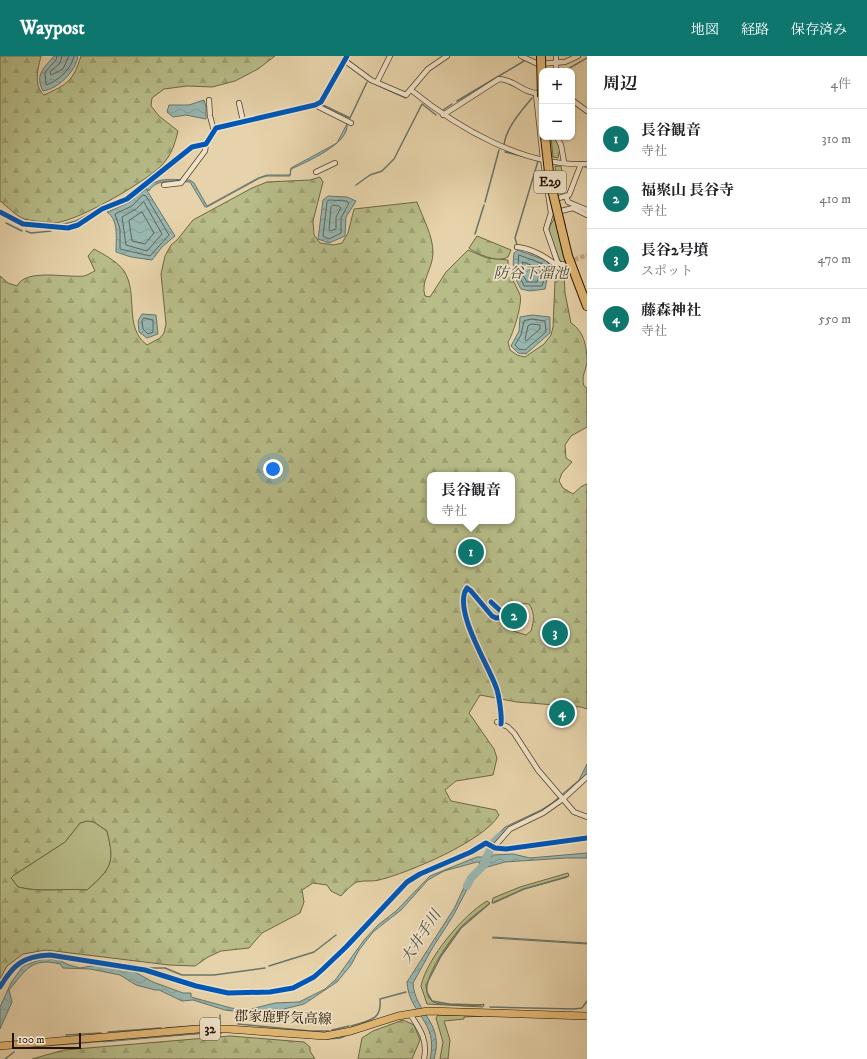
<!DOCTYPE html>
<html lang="ja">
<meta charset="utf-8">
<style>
:root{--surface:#fff;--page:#f6f6f6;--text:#202124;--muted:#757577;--line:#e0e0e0;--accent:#0f766e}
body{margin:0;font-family:"IM FELL DW Pica","Noto Serif JP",serif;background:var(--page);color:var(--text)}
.controls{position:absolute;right:12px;top:12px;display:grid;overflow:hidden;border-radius:8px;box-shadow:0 1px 3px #0004}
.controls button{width:36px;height:36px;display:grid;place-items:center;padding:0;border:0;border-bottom:1px solid var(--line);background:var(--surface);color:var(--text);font:20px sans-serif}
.scale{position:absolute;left:12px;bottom:10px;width:69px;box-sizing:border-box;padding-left:4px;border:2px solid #231200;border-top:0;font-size:11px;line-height:14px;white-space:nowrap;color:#231200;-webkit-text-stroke:3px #efe2c8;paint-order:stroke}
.you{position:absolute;left:273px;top:413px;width:14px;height:14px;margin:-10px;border:3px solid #fff;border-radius:50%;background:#1a73e8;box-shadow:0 0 0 6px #1a73e833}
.badge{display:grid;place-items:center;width:26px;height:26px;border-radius:50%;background:var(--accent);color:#fff;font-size:13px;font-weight:700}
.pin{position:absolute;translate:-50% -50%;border:2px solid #fff;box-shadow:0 1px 4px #0006}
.popup{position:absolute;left:427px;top:416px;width:88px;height:52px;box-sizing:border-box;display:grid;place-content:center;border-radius:8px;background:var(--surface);filter:drop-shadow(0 1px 3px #0005);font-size:13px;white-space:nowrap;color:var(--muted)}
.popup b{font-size:15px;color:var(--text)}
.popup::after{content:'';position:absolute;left:50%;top:100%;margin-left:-8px;border:8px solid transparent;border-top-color:var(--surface)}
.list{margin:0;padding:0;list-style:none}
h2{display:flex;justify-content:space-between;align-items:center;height:52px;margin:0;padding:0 16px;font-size:17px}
h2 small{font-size:13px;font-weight:400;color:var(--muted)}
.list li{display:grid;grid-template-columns:26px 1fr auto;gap:12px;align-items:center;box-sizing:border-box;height:60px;padding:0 16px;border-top:1px solid var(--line)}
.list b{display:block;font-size:15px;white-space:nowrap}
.list p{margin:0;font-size:13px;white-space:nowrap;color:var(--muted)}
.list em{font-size:13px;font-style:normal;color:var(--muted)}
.map{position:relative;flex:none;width:587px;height:1003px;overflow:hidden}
header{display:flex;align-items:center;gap:24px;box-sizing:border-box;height:56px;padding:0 20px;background:var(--accent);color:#fff}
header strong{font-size:19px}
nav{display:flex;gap:22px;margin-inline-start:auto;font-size:14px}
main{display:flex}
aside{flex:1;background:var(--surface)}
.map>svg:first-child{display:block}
.grass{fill:#b7bc88;stroke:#6d6744}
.forest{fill:url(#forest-firs);stroke:#6d6744;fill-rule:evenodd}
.water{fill:url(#water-waves);stroke:#69756a}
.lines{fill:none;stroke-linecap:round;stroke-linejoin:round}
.shore{stroke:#5e6458;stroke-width:1}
.stream{stroke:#69756a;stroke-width:1.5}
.river{stroke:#98b7b0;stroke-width:8}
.street-tunnel{stroke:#c0ac89;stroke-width:4.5;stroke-dasharray:4.5 2;stroke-linecap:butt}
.street-casing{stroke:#54422b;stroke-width:6}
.primary-casing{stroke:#231200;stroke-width:8}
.highway-casing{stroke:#231200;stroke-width:10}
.street{stroke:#efe2c8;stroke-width:4.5}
.primary{stroke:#e4ba76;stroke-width:7}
.highway{stroke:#e4ba76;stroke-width:8}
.highway-bridge-casing{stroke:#231200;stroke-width:10;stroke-linecap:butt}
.highway-bridge{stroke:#e4ba76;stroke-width:8}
.cycleway-casing{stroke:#efe2c8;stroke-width:8}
.cycleway{stroke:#0057b8;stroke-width:5}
.labels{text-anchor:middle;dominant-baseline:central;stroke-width:3.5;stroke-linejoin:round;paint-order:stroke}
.shield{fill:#efe2c8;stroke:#60503c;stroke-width:1}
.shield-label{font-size:13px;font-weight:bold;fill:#231200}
.street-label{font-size:14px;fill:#231200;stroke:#efe2c8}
.water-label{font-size:15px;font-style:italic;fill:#4c4c3e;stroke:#efe2c8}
</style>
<header>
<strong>Waypost</strong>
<nav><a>地図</a><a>経路</a><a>保存済み</a></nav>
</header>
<main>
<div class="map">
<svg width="587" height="1003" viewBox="0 0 587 1003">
<defs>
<pattern id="forest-firs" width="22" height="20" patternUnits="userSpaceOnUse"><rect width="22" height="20" fill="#b7bc88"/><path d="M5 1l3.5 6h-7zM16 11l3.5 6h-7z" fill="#9da174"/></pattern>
<pattern id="water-waves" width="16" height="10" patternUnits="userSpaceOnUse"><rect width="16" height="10" fill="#98b7b0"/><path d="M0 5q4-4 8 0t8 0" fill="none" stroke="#839c96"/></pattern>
</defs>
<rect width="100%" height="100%" fill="#e7d3ab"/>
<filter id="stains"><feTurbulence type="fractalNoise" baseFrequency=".005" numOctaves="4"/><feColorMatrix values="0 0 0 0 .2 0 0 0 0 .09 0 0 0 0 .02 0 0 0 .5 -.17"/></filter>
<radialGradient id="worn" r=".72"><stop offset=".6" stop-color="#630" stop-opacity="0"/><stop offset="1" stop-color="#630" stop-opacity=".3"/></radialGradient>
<g class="grass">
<polygon points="551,81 554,81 560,92 558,102 553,101"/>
<polygon points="555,110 561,110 565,136 558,136"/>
<polygon points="556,159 565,204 563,206 560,205 549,177 549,172"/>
<path d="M87,765L94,766L107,775C115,807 112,812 87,834C63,832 41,837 18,831L11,822L14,819L65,786L80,767Z"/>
<polygon points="568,817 569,820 524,833 492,847 493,842 520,831"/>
<path d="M487,845L490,847C480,855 470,862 461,871C451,883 413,932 432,945C435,948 443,948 447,948C459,950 472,951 484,948L483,951L427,948L421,930C427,902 463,859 487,845Z"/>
<polygon points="438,959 482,960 464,961 464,963 444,965 450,984 448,1003 440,1003 443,986 436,962"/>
</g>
<g class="forest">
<path d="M0,0H41C38,13 33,29 44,39C68,28 73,25 81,0H275L258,13L235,25L212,31L187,30L164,33L152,42L151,50L159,60L178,75C175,88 171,100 161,110C145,126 74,168 52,167C44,166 32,165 24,163C16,160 7,150 0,145Z"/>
<path d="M320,121L323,126L313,165L314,179L320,187L334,189L342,187L348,177L354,153L417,146C423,163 433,179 433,197C433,212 420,226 425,240L430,241L446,216L468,194L487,202L508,204C507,217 516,228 520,239C523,246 513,279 508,286L510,294L517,299L525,301L544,288L551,279L553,271L555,225L559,219L564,216L565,237L571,267C584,275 587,291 587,306C586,315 581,320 584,330L587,332V371L571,380L565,389L566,402L572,406L562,417L559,425L563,432L573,438L582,430L587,428V653L581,651L517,646L480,639L469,657L494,693L497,702L493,719L456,725L445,734L451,745L496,754L499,759C484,785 408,817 379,824C372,826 364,824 357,826C352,828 345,836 341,840L331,835L327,829L313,827L302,834L304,846L300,857L262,877L249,892L221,895L208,901L195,910L169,909L46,894L23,898L7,910L0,923V220L8,227L17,230C26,212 66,222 84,220C88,219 92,216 95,215L88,200L94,193C103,198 117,205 124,215C139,238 123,271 147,289L160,282L164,277L166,268L161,218L165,200L171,189L177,184L193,164L252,132L267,126L310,124ZM430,419H512V465H430ZM517,547L529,548C535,557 534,564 531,575L526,579L513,575L507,568L511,553ZM87,765L94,766L107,775C115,807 112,812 87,834C63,832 41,837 18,831L11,822L14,819L65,786L80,767Z"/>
<path d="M477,180L511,194L508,201C497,207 481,199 470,193L469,192Z"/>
<polygon points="403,964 414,969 420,984 412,1003 358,1003 362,982 373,975"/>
<polygon points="230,980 304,986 310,991 310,995 315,1003 32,1003 64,994"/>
</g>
<g class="water">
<path d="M54,0H78C76,15 58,33 43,35C34,18 45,11 54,0Z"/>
<polygon points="204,44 206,51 206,63 186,59 173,61 167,56 169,49 189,49"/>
<path d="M347,68C350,87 307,106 291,113L290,120H267L260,122L207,151H205L190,126C177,125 156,122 149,135L146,132C159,120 175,124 190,124L194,127L207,150L258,122L267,119H290L291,112L337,87Z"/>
<path d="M146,133L175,180L162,191L152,204L131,201L116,196C116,183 119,164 107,156L130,146L132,143Z"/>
<polygon points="328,140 347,141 356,145 346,161 345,180 329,187 318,183 323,144"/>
<path d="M518,194L545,204L554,213V216L547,223L545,233L530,235L521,233C514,222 512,211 514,197Z"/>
<polygon points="142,258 156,259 158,278 147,282 139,276 138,265"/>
<polygon points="532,259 550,261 550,277 526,298 518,297 511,290 519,275 520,261"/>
<polygon points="587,708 587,718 576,730 554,748 536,759 512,770 495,789 491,786 505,771 541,754 552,747 579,724"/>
<path d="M587,797V802H566L505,806L477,814L480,807L477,806L444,815L428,824L401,854L373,876L359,894L351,909L337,926L304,948L276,955L241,956L225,954L193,944L182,945L159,934H155L136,929L120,919L90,913L63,912L60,908C31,901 26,914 9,934L12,946L0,973V951L11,927L23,910L45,902L59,904L69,909L80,912L97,909L133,915L153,926L183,937H191V941L231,952L247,954L275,947L299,946L325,933L336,923L364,884L378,869L396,855L430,820L477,801H492V799L513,798L530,802Z"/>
<path d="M469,820L473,822L453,860L433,891L413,927C415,958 445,966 434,1003H430C439,965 409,959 407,926L455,851Z"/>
<polygon points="493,881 587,887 587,888 492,882"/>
<polygon points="206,977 103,986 103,985 206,977 222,977"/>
</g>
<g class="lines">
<g class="shore">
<path d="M57,0L56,4L45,16L46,29C59,24 71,14 74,0"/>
<polyline points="62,0 60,7 50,16 51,19 63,13 69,0"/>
<polygon points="143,139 146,140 169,179 150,200 120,193 120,173 115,158 132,150"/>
<polygon points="329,144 347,145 349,147 341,162 341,177 329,183 323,180 327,146"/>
<polygon points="144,146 162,178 147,195 126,189 122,161 136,153"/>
<polygon points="333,149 339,150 341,152 336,161 336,173 330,175 329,173 331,151"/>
<polygon points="142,156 154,177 145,188 132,185 129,165"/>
<polygon points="519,199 543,208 548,212 542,230 524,230 518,216"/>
<polygon points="523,206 541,213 537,226 527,226 523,219"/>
<polygon points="144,262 153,264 153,276 148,278 143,273 142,265"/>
<polygon points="532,263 545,265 546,276 525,294 519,293 515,289 521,279 524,265"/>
<polygon points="532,268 540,269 540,273 526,285 525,283 528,270"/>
</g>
<g class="stream">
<polyline points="568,13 587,2"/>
<polyline points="375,28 406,42"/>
<polyline points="457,45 524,5"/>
<polyline points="323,49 350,62 367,26"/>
<polyline points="443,54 452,48"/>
<path d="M504,89C506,72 521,55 532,42"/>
<polyline points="505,96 526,101"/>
<polyline points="583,106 587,106"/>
<polyline points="585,111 587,111"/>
<polyline points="356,129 370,119 382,115 394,103 422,48 436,59"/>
<polyline points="485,146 499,94"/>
<polyline points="6,167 22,175"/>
<polyline points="60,169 76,165 91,157"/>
<polyline points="26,175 31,177 51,175"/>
<polyline points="475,178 484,149"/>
<polyline points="517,189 515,182 538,105"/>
<polyline points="493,847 524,833 567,821"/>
<polyline points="128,908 148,912 165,912 182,919 214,919 265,912"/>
<polyline points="269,910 314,896 336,879"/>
<polyline points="481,949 449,948 432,945 427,936 426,929 441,900 461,872 489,848"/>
<polyline points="490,951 574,953 582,952 587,945"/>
<polyline points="238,968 309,975 329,975"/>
<path d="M351,970C369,964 382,965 380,943L406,936"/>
<polyline points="166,972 220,968 220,959"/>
<polyline points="332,974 349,970"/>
<polyline points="108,976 161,972"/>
<polyline points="66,979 101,977"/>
<polyline points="326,983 340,982 352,977"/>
<polyline points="43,990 105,985"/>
<polyline points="5,1003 14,996"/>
</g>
<g class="river">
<polyline points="485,804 494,786 500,780"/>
<polyline points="467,830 471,822 486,807"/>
</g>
<polyline class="street-tunnel" points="568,206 587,199"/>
<defs>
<g id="street">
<polyline points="521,0 538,8 565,6 578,0"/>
<polyline points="556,0 556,15"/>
<polyline points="344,4 371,24 406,39 428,13 447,0"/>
<polyline points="377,26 390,0"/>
<path d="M411,34C458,72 524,111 587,108"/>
<polyline points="536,38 543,103 551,157 546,173 557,205 560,209 563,208"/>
<polyline points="209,44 210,60 214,75"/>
<polyline points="572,44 587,55"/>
<polyline points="239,47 243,65"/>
<polyline points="315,49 351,67"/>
<path d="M443,59L499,23C514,23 524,38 538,37"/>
<polyline points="557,81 561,89 564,106"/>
<polyline points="316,116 335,107"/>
<polyline points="164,129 181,127 205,95 206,88"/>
<polyline points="566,140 568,146 587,154"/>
<polyline points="552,144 569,139 581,108"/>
<polyline points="0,156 23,168 68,172 78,169 102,153 127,143 192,91 206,88 216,72 315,49 321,46 347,0"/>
<polyline points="557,156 573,152 587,159"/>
<path d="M517,191C530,192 547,201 557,210L560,209"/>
<path d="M491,546L505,559L506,561L496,562L492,560L471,535L467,532C452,553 489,610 496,631C499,638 502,661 501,668"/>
<polyline points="497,666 508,671 514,677 538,714 574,756 587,761"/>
<polyline points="494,791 510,773 543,757 563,743 587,721"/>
<path d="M0,931C13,909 23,900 50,899L145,914L196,930L228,937L270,936L293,932L314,921L323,913L346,891L407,826L420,818L471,796L486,787L495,792L506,793L587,782"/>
<path d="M410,958C420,973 428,984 424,1003"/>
</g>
<polyline id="primary" points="0,990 198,973 228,973 325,980 351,975 398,960 428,955 587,960"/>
<polyline id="highway" points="561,171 568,200 587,250"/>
</defs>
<use href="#street" class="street-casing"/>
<use href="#primary" class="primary-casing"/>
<use href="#highway" class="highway-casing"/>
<use href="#street" class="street"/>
<use href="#primary" class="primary"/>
<use href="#highway" class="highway"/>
<defs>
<g id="highway-bridge">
<polyline points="541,0 542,41"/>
<polyline points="545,81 550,125 561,171"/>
</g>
</defs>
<use href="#highway-bridge" class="highway-bridge-casing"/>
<use href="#highway-bridge" class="highway-bridge"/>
<defs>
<g id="cycleway">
<polyline points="0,156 23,168 68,172 78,169 102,153 127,143 192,91 206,88 216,72 315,49 321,46 347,0"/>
<path d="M491,546L505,559L506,561L496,562L492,560L471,535L467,532C452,553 489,610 496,631C499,638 502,661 501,668"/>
<path d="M0,931C13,909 23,900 50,899L145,914L196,930L228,937L270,936L293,932L314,921L323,913L346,891L407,826L420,818L471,796L486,787L495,792L506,793L587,782"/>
</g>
</defs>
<use href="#cycleway" class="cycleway-casing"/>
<use href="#cycleway" class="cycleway"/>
</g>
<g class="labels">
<g class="shield">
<rect x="534" y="115" width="32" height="22" rx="3"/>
<rect x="200" y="962" width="20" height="22" rx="3"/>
</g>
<g class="shield-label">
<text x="550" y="126">E29</text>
<text x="210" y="973">32</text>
</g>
<g class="street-label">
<text transform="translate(283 962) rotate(2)">郡家鹿野気高線</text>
</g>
<g class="water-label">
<text x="531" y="217">防谷下溜池</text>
<text transform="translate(421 881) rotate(-57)">大井手川</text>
</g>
</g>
<rect width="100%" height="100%" filter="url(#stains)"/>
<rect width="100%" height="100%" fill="url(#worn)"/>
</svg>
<div class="controls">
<button>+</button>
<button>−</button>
</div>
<div class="scale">100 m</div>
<div class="you"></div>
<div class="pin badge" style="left:471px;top:496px">1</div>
<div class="popup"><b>長谷観音</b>寺社</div>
<div class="pin badge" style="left:514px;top:560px">2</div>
<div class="pin badge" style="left:555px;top:577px">3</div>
<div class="pin badge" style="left:562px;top:657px">4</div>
</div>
<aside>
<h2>周辺<small>4件</small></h2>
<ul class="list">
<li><span class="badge">1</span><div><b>長谷観音</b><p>寺社</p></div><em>310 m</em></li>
<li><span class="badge">2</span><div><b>福聚山 長谷寺</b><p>寺社</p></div><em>410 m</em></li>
<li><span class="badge">3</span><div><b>長谷2号墳</b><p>スポット</p></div><em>470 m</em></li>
<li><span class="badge">4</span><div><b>藤森神社</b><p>寺社</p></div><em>550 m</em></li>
</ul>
</aside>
</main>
